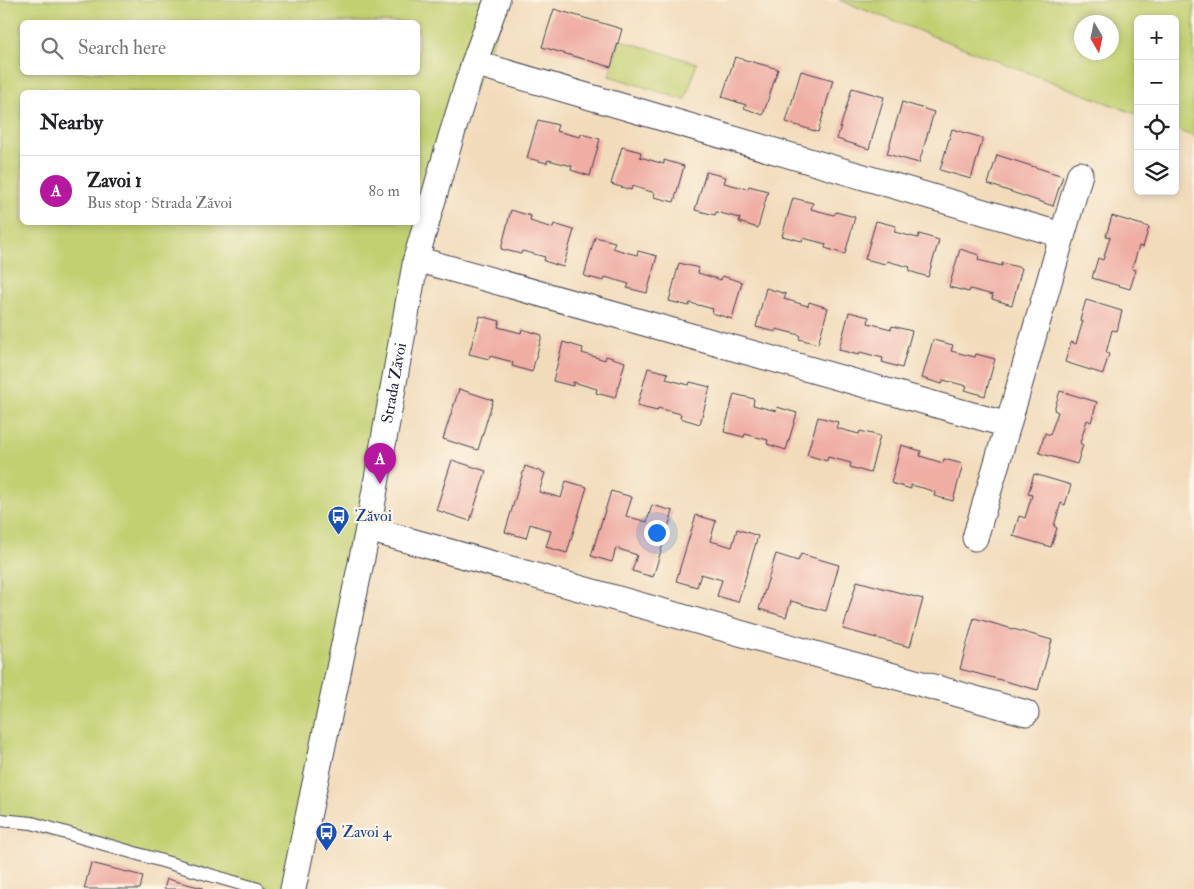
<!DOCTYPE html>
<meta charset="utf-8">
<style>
:root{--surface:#fff;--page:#f2f2f2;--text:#202124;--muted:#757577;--line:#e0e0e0;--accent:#b5179e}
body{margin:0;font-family:"IM FELL Double Pica",serif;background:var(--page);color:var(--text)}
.controls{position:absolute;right:15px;top:15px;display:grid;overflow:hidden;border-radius:8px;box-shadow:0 2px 8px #0003}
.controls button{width:45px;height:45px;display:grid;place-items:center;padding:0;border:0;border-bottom:1px solid var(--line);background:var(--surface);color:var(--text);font:25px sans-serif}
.compass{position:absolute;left:1074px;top:15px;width:45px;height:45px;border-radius:50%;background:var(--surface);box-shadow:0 2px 8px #0003;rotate:171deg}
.you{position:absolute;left:656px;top:532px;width:18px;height:18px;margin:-12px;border:4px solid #fff;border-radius:50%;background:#1a73e8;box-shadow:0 0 0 8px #1a73e833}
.badge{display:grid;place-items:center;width:32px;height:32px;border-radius:50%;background:var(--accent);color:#fff;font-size:16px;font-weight:700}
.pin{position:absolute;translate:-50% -41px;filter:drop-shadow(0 1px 2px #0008)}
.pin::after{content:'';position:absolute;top:26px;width:18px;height:15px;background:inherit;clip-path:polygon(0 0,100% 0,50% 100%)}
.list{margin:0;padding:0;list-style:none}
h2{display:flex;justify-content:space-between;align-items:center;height:65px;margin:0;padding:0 20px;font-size:21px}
h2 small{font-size:16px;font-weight:400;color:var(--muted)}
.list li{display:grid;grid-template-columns:32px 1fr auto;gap:15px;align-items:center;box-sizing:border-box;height:70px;padding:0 20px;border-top:1px solid var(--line)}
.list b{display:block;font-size:19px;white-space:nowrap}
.list p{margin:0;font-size:16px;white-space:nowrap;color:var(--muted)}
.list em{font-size:16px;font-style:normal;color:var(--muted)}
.icon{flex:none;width:28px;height:28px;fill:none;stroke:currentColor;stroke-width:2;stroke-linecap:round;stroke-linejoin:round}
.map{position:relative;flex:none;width:1194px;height:889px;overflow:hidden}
.search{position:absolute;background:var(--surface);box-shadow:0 2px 8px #0003;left:20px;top:20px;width:400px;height:55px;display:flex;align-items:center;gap:12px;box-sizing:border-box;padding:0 18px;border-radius:8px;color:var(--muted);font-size:19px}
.panel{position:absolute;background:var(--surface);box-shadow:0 2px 8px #0003;left:20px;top:90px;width:400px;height:135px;border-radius:8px}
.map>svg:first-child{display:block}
.green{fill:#c2d072;stroke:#727956;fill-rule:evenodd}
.building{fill:#efada4}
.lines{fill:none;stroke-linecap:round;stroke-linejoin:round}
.lane-casing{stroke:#413e4e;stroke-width:14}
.street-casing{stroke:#413e4e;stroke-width:27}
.lane{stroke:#fff;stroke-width:12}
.street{stroke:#fff;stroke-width:25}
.labels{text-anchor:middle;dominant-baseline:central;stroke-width:4.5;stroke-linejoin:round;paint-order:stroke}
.street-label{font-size:16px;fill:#22223b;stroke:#fcf5e5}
.transit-label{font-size:16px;fill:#164399;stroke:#fcf5e5;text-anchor:start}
</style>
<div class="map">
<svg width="1194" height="889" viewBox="0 0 1194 889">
<rect width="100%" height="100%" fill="#fcf5e5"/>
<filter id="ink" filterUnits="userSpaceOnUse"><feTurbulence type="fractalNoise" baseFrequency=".02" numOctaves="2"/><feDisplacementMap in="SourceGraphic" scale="10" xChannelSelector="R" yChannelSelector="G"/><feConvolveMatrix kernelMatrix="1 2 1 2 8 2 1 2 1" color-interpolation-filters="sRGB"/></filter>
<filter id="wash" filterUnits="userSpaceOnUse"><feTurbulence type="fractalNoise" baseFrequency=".0096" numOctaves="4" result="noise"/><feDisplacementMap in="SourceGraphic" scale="20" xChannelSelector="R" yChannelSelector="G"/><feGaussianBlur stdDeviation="1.12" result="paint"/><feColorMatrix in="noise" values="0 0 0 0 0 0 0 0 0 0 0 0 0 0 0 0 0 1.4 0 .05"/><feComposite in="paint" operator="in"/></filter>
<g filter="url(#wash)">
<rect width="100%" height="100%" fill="#f2dbbb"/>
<g class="green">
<path d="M0,0H509L480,73L416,259L293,889H254L0,822ZM22,22H418V72H22ZM22,92H418V222H22Z"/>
<path d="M839,0H1194V137L1175,129V19H1138V115ZM1082,22H1112V52H1082Z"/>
<polygon points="620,40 697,63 685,100 609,76"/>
</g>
<g id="blocks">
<g class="building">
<polygon points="554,9 622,29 611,67 542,47"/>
<polygon points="735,57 778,69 763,115 744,108 746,105 722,97"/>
<polygon points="801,71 833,80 818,132 786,122"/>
<polygon points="852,88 884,97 869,149 837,139"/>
<polygon points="902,102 934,112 919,163 887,154"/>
<polygon points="538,120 558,125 556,131 580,137 581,134 600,139 590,176 571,170 572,166 548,160 547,163 527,158"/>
<polygon points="952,129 983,138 971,179 940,170"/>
<polygon points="622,147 641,152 640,157 664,164 664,160 684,166 674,202 654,197 655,193 632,186 631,190 611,184"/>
<polygon points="997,155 1063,176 1053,206 988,184"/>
<polygon points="706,172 726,177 724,183 748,189 749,186 768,191 758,228 739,222 740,218 716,212 715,215 695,210"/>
<polygon points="793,198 813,203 811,209 834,215 836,212 855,217 845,254 825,248 826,244 803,238 802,241 782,236"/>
<polygon points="511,210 531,216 530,221 553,228 554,224 574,230 563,267 544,261 545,257 534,254 522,251 521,254 501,249"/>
<polygon points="1112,216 1149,227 1143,247 1139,246 1132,269 1136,270 1130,289 1092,278 1098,258 1103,260 1110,237 1106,236"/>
<polygon points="876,221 896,226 894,232 918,238 919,234 939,240 928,277 909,271 910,267 898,264 887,261 885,264 865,259"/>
<polygon points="595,237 615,242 613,248 625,252 637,255 638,251 657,256 647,293 627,288 629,284 605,277 604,281 584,276"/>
<polygon points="960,249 979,255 978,260 1002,266 1002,263 1022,268 1012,305 992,299 993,295 970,289 969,292 949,287"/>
<polygon points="679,263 699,268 698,273 721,280 722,276 742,282 732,319 712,313 713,309 702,306 690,303 689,306 669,301"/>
<polygon points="766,288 786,294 784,299 808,306 809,302 828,308 818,344 799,339 800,335 776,329 776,332 756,327"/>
<polygon points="1086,300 1122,311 1117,331 1112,330 1106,353 1109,354 1103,374 1065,362 1071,342 1076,344 1083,321 1080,320"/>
<polygon points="849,312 869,317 868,323 891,329 892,326 912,331 902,368 882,362 883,358 860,352 859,355 839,350"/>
<polygon points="480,316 500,321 498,327 521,333 522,329 542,335 532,372 512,366 513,362 490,356 489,359 469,354"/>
<polygon points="933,340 953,345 951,351 975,357 976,354 995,359 985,396 965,390 967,386 943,380 942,384 922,378"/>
<polygon points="563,342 583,348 582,353 605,360 606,356 625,362 615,398 596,393 597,389 573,382 573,386 553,381"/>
<polygon points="648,368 668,373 666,379 689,385 690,382 710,387 700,424 680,418 681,414 658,408 657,411 637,406"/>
<polygon points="459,389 493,400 478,450 443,439"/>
<polygon points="1060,391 1097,402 1091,422 1087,420 1080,443 1083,445 1077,464 1039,453 1045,433 1050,435 1058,412 1054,410"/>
<polygon points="734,394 754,399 753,405 776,411 777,407 797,413 786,450 767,444 768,440 745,434 744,437 724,432"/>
<polygon points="818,417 838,422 836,428 859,434 860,431 880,436 870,473 850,467 851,463 828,457 827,461 807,455"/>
<polygon points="901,445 921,451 920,456 943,463 944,459 963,464 953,501 934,496 935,492 923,488 911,485 911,489 891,483"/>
<polygon points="452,460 486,471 470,521 436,510"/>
<polygon points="525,466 545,473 539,492 551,495 561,498 566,481 587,487 567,553 546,547 551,531 530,524 526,538 505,532"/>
<polygon points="1034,474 1071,485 1065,505 1061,503 1054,526 1057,528 1051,547 1013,536 1019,516 1025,518 1032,495 1028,494"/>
<polygon points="611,491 632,497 626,516 647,522 652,505 673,511 653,577 632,571 637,555 616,548 612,562 591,556"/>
<polygon points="696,515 716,521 710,541 722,544 732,547 737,529 758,536 738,602 717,596 722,580 701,574 697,587 676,581"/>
<polygon points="776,554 798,561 801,554 839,565 826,611 791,601 786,617 759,609"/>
<polygon points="857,581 923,599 910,647 843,629"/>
<polygon points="974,618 1052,640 1038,690 960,669"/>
<polygon points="91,863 143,876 140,889 84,889"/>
<polygon points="167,879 203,888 203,889 164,889"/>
</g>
</g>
</g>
<g filter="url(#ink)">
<use href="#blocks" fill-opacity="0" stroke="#413e4e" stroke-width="1"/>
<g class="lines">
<defs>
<polyline id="lane" points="0,820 32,823 258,889"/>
<g id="street">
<polyline points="474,63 1062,235"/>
<polyline points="416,259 1008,425"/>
<polyline points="368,529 1026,713"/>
<polyline points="975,538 1008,425 1080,174"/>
<path id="s1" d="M293,889L368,529L416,259L451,137L474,63L497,0"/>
</g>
</defs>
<use href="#lane" class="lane-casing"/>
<use href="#street" class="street-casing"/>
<use href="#lane" class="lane"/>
<use href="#street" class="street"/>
</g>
</g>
<defs>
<symbol id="bus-pin" viewBox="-11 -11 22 30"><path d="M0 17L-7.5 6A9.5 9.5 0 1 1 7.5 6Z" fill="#1a4fb4" stroke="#fcf5e5"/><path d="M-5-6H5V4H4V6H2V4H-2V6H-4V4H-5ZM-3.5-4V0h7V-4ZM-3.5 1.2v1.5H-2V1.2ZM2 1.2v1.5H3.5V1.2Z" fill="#fff"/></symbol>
</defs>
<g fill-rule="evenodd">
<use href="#bus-pin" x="326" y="504" width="25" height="34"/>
<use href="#bus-pin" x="314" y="820" width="25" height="34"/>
</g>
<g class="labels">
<g class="street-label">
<text stroke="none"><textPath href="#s1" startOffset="516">Strada Zăvoi</textPath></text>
</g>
<g class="transit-label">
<text x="355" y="516">Zăvoi</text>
<text x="342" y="832">Zavoi 4</text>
</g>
</g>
</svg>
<div class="controls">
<button>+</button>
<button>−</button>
<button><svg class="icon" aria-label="locate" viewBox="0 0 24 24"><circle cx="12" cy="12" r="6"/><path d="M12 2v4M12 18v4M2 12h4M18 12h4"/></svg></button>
<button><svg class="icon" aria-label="layers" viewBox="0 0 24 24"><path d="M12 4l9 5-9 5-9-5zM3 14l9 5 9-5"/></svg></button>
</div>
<svg class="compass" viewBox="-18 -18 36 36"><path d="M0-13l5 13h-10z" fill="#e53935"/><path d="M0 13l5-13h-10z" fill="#757577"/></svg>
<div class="you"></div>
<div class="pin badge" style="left:380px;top:484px">A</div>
<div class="search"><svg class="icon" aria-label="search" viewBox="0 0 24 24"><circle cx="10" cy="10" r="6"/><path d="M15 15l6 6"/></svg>Search here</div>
<section class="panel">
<h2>Nearby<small></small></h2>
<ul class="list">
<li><span class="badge">A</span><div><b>Zavoi 1</b><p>Bus stop · Strada Zăvoi</p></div><em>80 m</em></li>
</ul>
</section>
</div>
